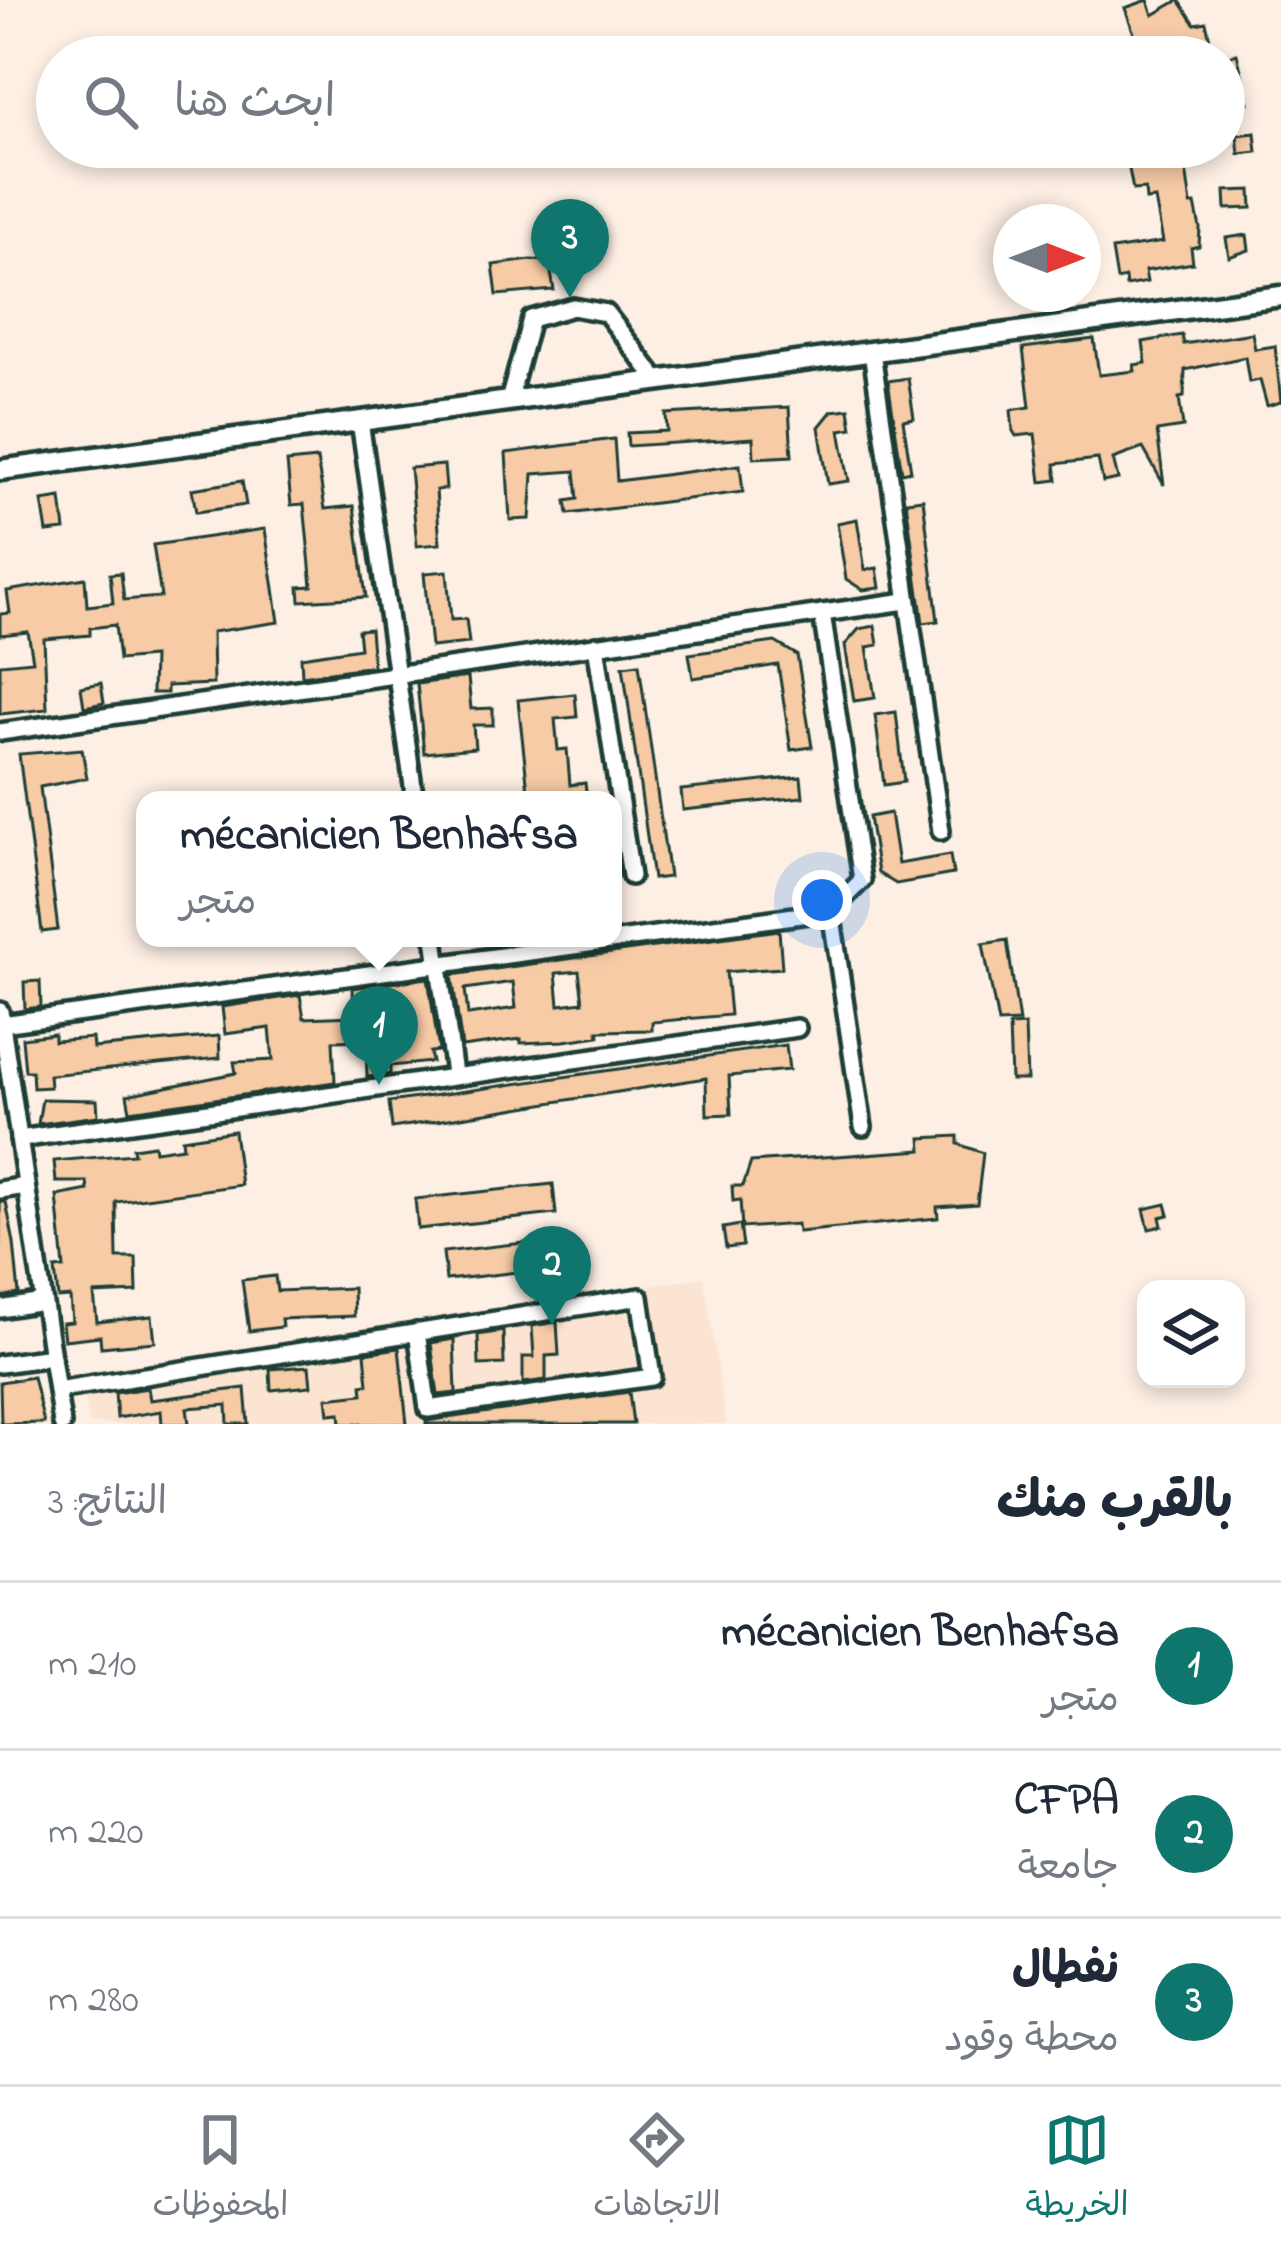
<!DOCTYPE html>
<html lang="ar">
<meta charset="utf-8">
<style>
:root{--surface:#fff;--page:#f6f6f7;--text:#1f2937;--muted:#747a83;--line:#e0e1e3;--accent:#0f766e}
body{margin:0;font-family:"Indie Flower","Playpen Sans Arabic",sans-serif;background:var(--page);color:var(--text);direction:rtl}
.controls{position:absolute;right:36px;bottom:36px;display:grid;overflow:hidden;border-radius:24px;box-shadow:0 6px 18px #0003}
.controls button{width:108px;height:108px;display:grid;place-items:center;padding:0;border:0;border-bottom:3px solid var(--line);background:var(--surface);color:var(--text);font:60px sans-serif}
.compass{position:absolute;left:993px;top:204px;width:108px;height:108px;border-radius:50%;background:var(--surface);box-shadow:0 6px 18px #0003;rotate:90deg}
.you{position:absolute;left:822px;top:900px;width:42px;height:42px;margin:-30px;border:9px solid #fff;border-radius:50%;background:#1a73e8;box-shadow:0 0 0 18px #1a73e833}
.badge{display:grid;place-items:center;width:78px;height:78px;border-radius:50%;background:var(--accent);color:#fff;font-size:39px;font-weight:700}
.pin{position:absolute;translate:-50% -99px;filter:drop-shadow(0 3px 6px #0008)}
.pin::after{content:'';position:absolute;top:63px;width:42px;height:36px;background:inherit;clip-path:polygon(0 0,100% 0,50% 100%)}
.popup{position:absolute;left:136px;top:791px;width:486px;height:156px;box-sizing:border-box;display:grid;place-content:center;border-radius:24px;background:var(--surface);filter:drop-shadow(0 3px 9px #0005);font-size:39px;white-space:nowrap;color:var(--muted)}
.popup b{font-size:45px;color:var(--text)}
.popup::after{content:'';position:absolute;left:50%;top:100%;margin-left:-24px;border:24px solid transparent;border-top-color:var(--surface)}
.list{margin:0;padding:0;list-style:none}
h2{display:flex;justify-content:space-between;align-items:center;height:156px;margin:0;padding:0 48px;font-size:51px}
h2 small{font-size:39px;font-weight:400;color:var(--muted)}
.list li{display:grid;grid-template-columns:78px 1fr auto;gap:36px;align-items:center;box-sizing:border-box;height:168px;padding:0 48px;border-top:3px solid var(--line)}
.list b{display:block;font-size:45px;white-space:nowrap}
.list p{margin:0;font-size:39px;white-space:nowrap;color:var(--muted)}
.list em{font-size:39px;font-style:normal;color:var(--muted)}
.icon{flex:none;width:66px;height:66px;fill:none;stroke:currentColor;stroke-width:2;stroke-linecap:round;stroke-linejoin:round}
.map{position:relative;flex:none;width:1281px;height:1424px;overflow:hidden;direction:ltr}
.search{position:absolute;background:var(--surface);box-shadow:0 6px 18px #0003;left:36px;right:36px;top:36px;height:132px;display:flex;align-items:center;gap:30px;box-sizing:border-box;padding:0 42px;border-radius:66px;color:var(--muted);font-size:45px}
.sheet{height:660px;background:var(--surface)}
nav{display:flex;justify-content:space-around;align-items:center;box-sizing:border-box;height:168px;border-top:3px solid var(--line);background:var(--surface);font-size:33px;color:var(--muted)}
nav a{display:grid;justify-items:center;gap:6px}
nav .on{color:var(--accent)}
.map>svg:first-child{display:block}
.built{fill:#fbe4d1}
.building{fill:#f7cba6;stroke:#1f3d34;stroke-width:3;fill-rule:evenodd}
.lines{fill:none;stroke-linecap:round;stroke-linejoin:round}
.minor-casing{stroke:#1f3d34;stroke-width:24}
.major-casing{stroke:#1f3d34;stroke-width:27}
.minor{stroke:#fff;stroke-width:15}
.major{stroke:#fff;stroke-width:18}
</style>
<div class="map">
<svg width="1281" height="1424" viewBox="0 0 1281 1424">
<rect width="100%" height="100%" fill="#fdefe4"/>
<filter id="ink" filterUnits="userSpaceOnUse"><feTurbulence type="fractalNoise" baseFrequency=".00833" numOctaves="2"/><feDisplacementMap in="SourceGraphic" scale="24" xChannelSelector="R" yChannelSelector="G"/><feConvolveMatrix kernelMatrix="1 2 1 2 8 2 1 2 1" color-interpolation-filters="sRGB"/></filter>
<g filter="url(#ink)">
<polygon class="built" points="704,1277 726,1424 89,1424 81,1373"/>
<g class="building">
<polygon points="1148,0 1153,15 1179,0 1195,24 1206,22 1213,53 1183,57 1179,37 1140,51 1125,8"/>
<polygon points="1093,40 1096,57 1069,57 1067,44"/>
<polygon points="1237,54 1249,103 1224,109 1224,57"/>
<polygon points="1255,133 1257,152 1239,154 1237,135"/>
<polygon points="1118,147 1183,147 1191,205 1195,204 1200,228 1199,246 1191,248 1193,263 1145,271 1147,282 1126,286 1125,278 1117,280 1112,250 1163,242 1155,199 1146,200 1145,189 1133,190 1127,159 1119,160"/>
<polygon points="1251,190 1252,208 1226,209 1225,191"/>
<polygon points="1247,235 1249,250 1229,257 1226,238"/>
<polygon points="531,260 549,261 554,290 497,295 493,265"/>
<polygon points="1252,333 1255,349 1275,346 1281,402 1267,406 1260,380 1249,382 1245,357 1185,370 1184,397 1179,398 1183,427 1157,431 1164,485 1143,448 1113,459 1118,479 1103,482 1098,459 1055,464 1057,480 1041,482 1035,434 1016,436 1013,431 1011,410 1030,407 1023,348 1094,339 1099,375 1135,371 1134,365 1146,363 1143,342 1182,335 1184,344"/>
<polygon points="908,378 914,418 903,420 911,471 902,473 888,381"/>
<polygon points="789,407 792,456 754,458 753,438 628,446 627,433 667,431 666,414"/>
<polygon points="849,409 852,428 840,430 849,481 828,484 819,427 832,411"/>
<polygon points="614,439 617,481 740,465 743,492 568,514 566,501 578,499 575,471 533,474 530,519 510,520 506,453"/>
<polygon points="317,459 325,509 354,506 366,597 300,601 299,587 312,586 304,504 291,505 287,462"/>
<polygon points="444,465 446,489 436,490 440,544 417,546 410,468"/>
<polygon points="242,481 246,505 196,512 192,489"/>
<polygon points="61,498 65,530 47,532 42,501"/>
<polygon points="923,499 938,621 923,623 906,501"/>
<polygon points="857,519 865,570 877,568 880,588 863,590 846,579 837,523"/>
<polygon points="265,529 279,622 212,632 213,684 167,686 167,693 152,693 153,657 119,660 115,625 90,628 90,635 44,639 47,709 0,714 0,664 33,661 28,632 0,635 0,614 10,613 7,591 85,578 87,606 113,603 110,574 121,573 124,600 161,597 153,545"/>
<polygon points="447,571 451,620 466,619 469,643 431,647 424,573"/>
<polygon points="875,626 878,645 867,647 875,698 854,701 845,645 859,629"/>
<polygon points="370,629 373,666 302,676 301,657 360,648 358,630"/>
<polygon points="775,642 797,655 812,747 791,750 778,665 693,678 689,654"/>
<polygon points="639,664 669,877 653,879 623,666"/>
<polygon points="468,677 471,709 493,708 493,725 473,725 475,748 424,753 417,684"/>
<polygon points="101,683 104,703 84,707 81,687"/>
<polygon points="575,694 577,717 555,719 558,750 567,749 570,785 585,783 587,800 529,800 518,700"/>
<polygon points="896,712 904,782 884,785 875,715"/>
<polygon points="82,749 87,778 40,787 58,930 42,932 19,754"/>
<polygon points="801,777 803,797 683,810 681,790"/>
<polygon points="890,813 898,864 950,855 953,874 896,884 878,873 869,817"/>
<path d="M779,930L782,968L726,972L730,1015L652,1022V1030L598,1031L599,1036L564,1041L521,1043V1039L462,1047L452,975ZM579,971L583,1002L559,1005L556,973ZM513,982L516,1008L468,1015L465,989Z"/>
<polygon points="1007,940 1019,1022 998,1023 983,944"/>
<polygon points="428,978 439,1051 430,1052 432,1062 390,1066 390,1074 367,1077 366,1040 333,1041 335,1082 130,1111 127,1095 236,1073 234,1062 273,1060 270,1028 225,1034 222,1007 300,995 304,1018 354,1016 353,988"/>
<polygon points="40,981 41,1007 25,1009 24,982"/>
<polygon points="1025,1025 1027,1080 1011,1080 1009,1026"/>
<polygon points="54,1034 54,1041 92,1038 93,1048 219,1036 220,1058 49,1075 50,1087 33,1088 32,1071 25,1071 22,1038"/>
<polygon points="786,1045 789,1070 729,1076 731,1114 707,1115 706,1078 392,1128 389,1102"/>
<polygon points="42,1099 97,1100 98,1116 38,1124"/>
<polygon points="234,1131 241,1185 116,1202 117,1258 136,1258 137,1292 94,1294 97,1322 152,1316 155,1342 101,1347 100,1336 64,1340 62,1323 72,1322 70,1297 58,1298 55,1269 64,1268 57,1196 88,1190 87,1182 56,1182 54,1161 134,1154 133,1148 154,1145 155,1151 183,1147 182,1139"/>
<polygon points="958,1136 958,1144 983,1153 977,1204 937,1207 938,1218 798,1232 797,1224 742,1228 740,1200 733,1201 732,1186 743,1186 751,1162 922,1150 921,1138"/>
<polygon points="553,1184 556,1214 418,1229 415,1199"/>
<polygon points="0,1202 6,1202 14,1243 19,1294 0,1297"/>
<polygon points="1166,1204 1169,1215 1160,1217 1162,1226 1149,1229 1144,1209"/>
<polygon points="740,1225 743,1246 726,1248 723,1228"/>
<polygon points="560,1239 563,1267 446,1280 443,1252"/>
<polygon points="275,1276 277,1291 353,1288 354,1316 281,1319 282,1327 249,1331 242,1280"/>
<polygon points="557,1322 559,1355 546,1356 546,1380 523,1383 523,1357 534,1357 532,1326"/>
<polygon points="503,1331 504,1364 479,1365 478,1335"/>
<polygon points="454,1339 456,1393 438,1395 431,1343"/>
<polygon points="399,1348 407,1424 341,1424 340,1413 329,1414 327,1398 363,1394 362,1385 368,1384 365,1353"/>
<polygon points="309,1366 311,1386 271,1390 270,1369"/>
<polygon points="33,1377 44,1423 1,1424 0,1382"/>
<polygon points="148,1388 150,1400 245,1388 248,1424 228,1424 227,1405 187,1408 189,1424 162,1424 161,1411 117,1418 115,1393"/>
<polygon points="629,1392 633,1424 426,1424 426,1421"/>
</g>
<g class="lines">
<defs>
<g id="minor">
<polyline points="872,352 941,831"/>
<polyline points="509,401 531,319 573,307 606,313 658,381"/>
<polyline points="360,421 415,800"/>
<polyline points="822,613 862,880 831,911 863,1127"/>
<polyline points="596,645 631,876"/>
<polyline points="0,732 906,601"/>
<polyline points="435,938 454,1074"/>
<polyline points="0,1011 62,1424"/>
<polyline points="2,1024 831,911"/>
<polyline points="19,1139 797,1028"/>
<polyline points="0,1190 26,1186"/>
<polyline points="0,1309 43,1302"/>
<polyline points="0,1364 52,1357"/>
<polyline points="57,1390 640,1297 652,1377 428,1409 417,1332"/>
</g>
<polyline id="major" points="0,470 1281,296"/>
</defs>
<use href="#minor" class="minor-casing"/>
<use href="#major" class="major-casing"/>
<use href="#minor" class="minor"/>
<use href="#major" class="major"/>
</g>
</g>
</svg>
<div class="controls">
<button><svg class="icon" aria-label="layers" viewBox="0 0 24 24"><path d="M12 4l9 5-9 5-9-5zM3 14l9 5 9-5"/></svg></button>
</div>
<svg class="compass" viewBox="-18 -18 36 36"><path d="M0-13l5 13h-10z" fill="#e53935"/><path d="M0 13l5-13h-10z" fill="#747a83"/></svg>
<div class="you"></div>
<div class="pin badge" style="left:379px;top:1085px">1</div>
<div class="popup"><b>mécanicien Benhafsa</b>متجر</div>
<div class="pin badge" style="left:552px;top:1325px">2</div>
<div class="pin badge" style="left:570px;top:298px">3</div>
<div class="search"><svg class="icon" aria-label="search" viewBox="0 0 24 24"><circle cx="10" cy="10" r="6"/><path d="M15 15l6 6"/></svg>ابحث هنا</div>
</div>
<section class="sheet">
<h2>بالقرب منك<small>النتائج: 3</small></h2>
<ul class="list">
<li><span class="badge">1</span><div><b>mécanicien Benhafsa</b><p>متجر</p></div><em>210 m</em></li>
<li><span class="badge">2</span><div><b>CFPA</b><p>جامعة</p></div><em>220 m</em></li>
<li><span class="badge">3</span><div><b>نفطال</b><p>محطة وقود</p></div><em>280 m</em></li>
</ul>
</section>
<nav>
<a class="on"><svg class="icon" aria-label="map" viewBox="0 0 24 24"><path d="M3 6l6-2 6 2 6-2v14l-6 2-6-2-6 2zM9 4v14M15 6v14"/></svg>الخريطة</a>
<a><svg class="icon" aria-label="directions" viewBox="0 0 24 24"><path d="M12 3l9 9-9 9-9-9zM9 14v-3h6M13 9l2 2-2 2"/></svg>الاتجاهات</a>
<a><svg class="icon" aria-label="saved" viewBox="0 0 24 24"><path d="M7 4h10v16l-5-4-5 4z"/></svg>المحفوظات</a>
</nav>
